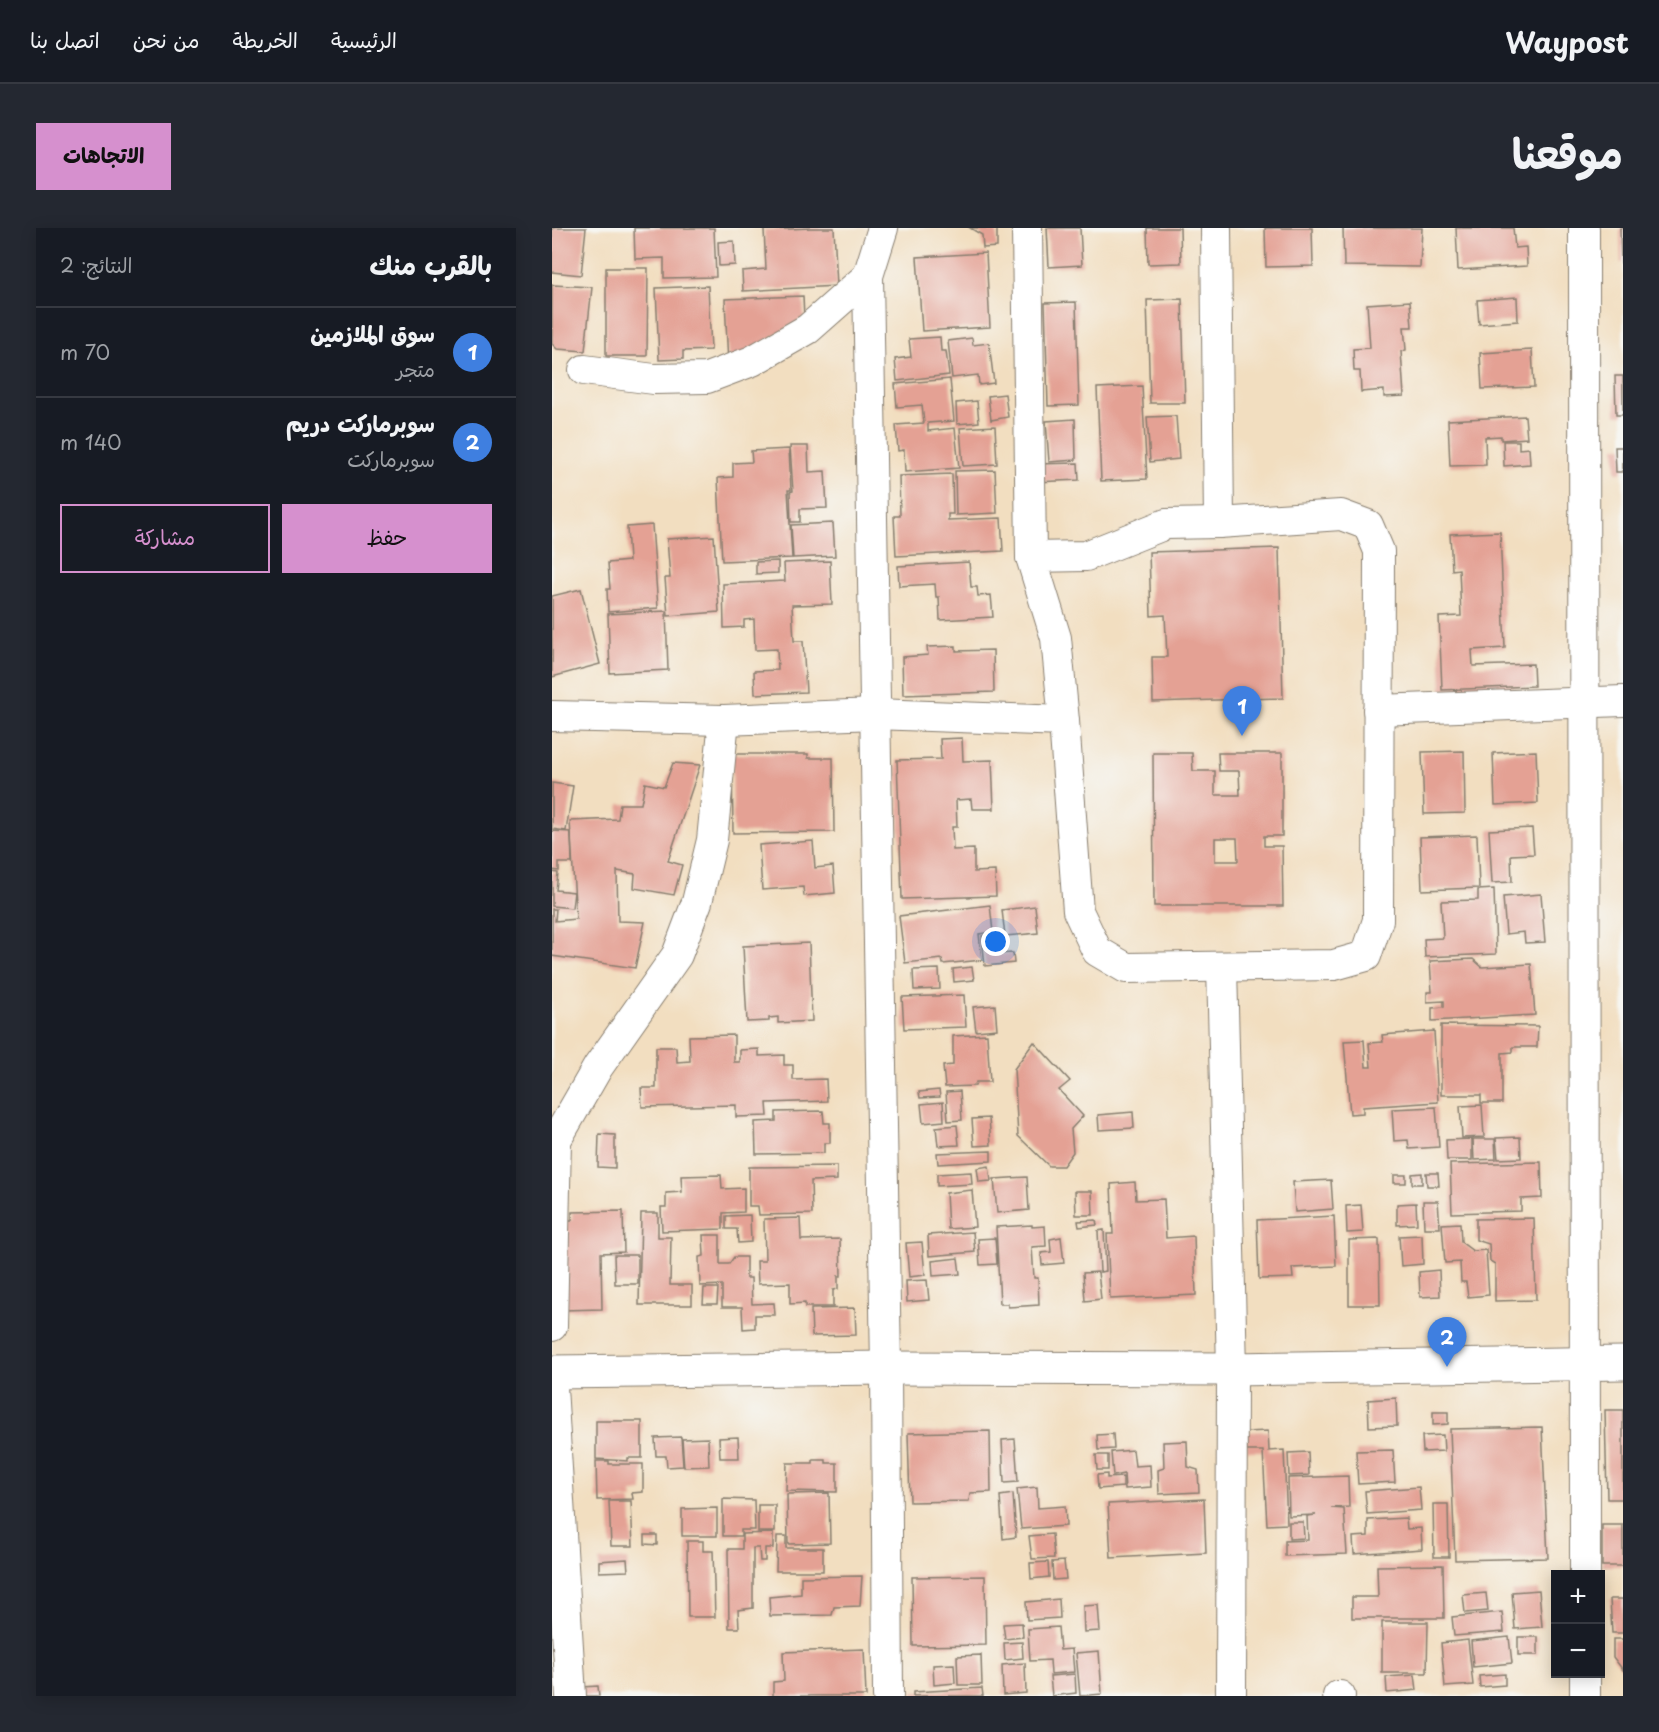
<!DOCTYPE html>
<html lang="ar">
<meta charset="utf-8">
<style>
:root{--surface:#171b24;--page:#242831;--text:#f1f3f6;--muted:#9ea1a6;--line:#363941;--accent:#d690ce}
body{margin:0;font-family:"Playpen Sans","Playpen Sans Arabic",sans-serif;background:var(--page);color:var(--text);direction:rtl}
.controls{position:absolute;right:18px;bottom:18px;display:grid;overflow:hidden;border-radius:0px;box-shadow:0 3px 15px #0003}
.controls button{width:54px;height:54px;display:grid;place-items:center;padding:0;border:0;border-bottom:2px solid var(--line);background:var(--surface);color:var(--text);font:30px sans-serif}
.you{position:absolute;left:444px;top:714px;width:21px;height:21px;margin:-15px;border:4px solid #fff;border-radius:50%;background:#1a73e8;box-shadow:0 0 0 9px #1a73e833}
.badge{display:grid;place-items:center;width:39px;height:39px;border-radius:50%;background:var(--accent);color:#fff;font-size:20px;font-weight:700}
.pin{position:absolute;translate:-50% -50px;filter:drop-shadow(0 2px 3px #0008)}
.pin::after{content:'';position:absolute;top:32px;width:21px;height:18px;background:inherit;clip-path:polygon(0 0,100% 0,50% 100%)}
.list{margin:0;padding:0;list-style:none}
h2{display:flex;justify-content:space-between;align-items:center;height:78px;margin:0;padding:0 24px;font-size:26px}
h2 small{font-size:20px;font-weight:400;color:var(--muted)}
.list li{display:grid;grid-template-columns:39px 1fr auto;gap:18px;align-items:center;box-sizing:border-box;height:90px;padding:0 24px;border-top:2px solid var(--line)}
.list b{display:block;font-size:22px;white-space:nowrap}
.list p{margin:0;font-size:20px;white-space:nowrap;color:var(--muted)}
.list em{font-size:20px;font-style:normal;color:var(--muted)}
.actions{display:flex;gap:12px;padding:18px 24px}
.actions a{flex:1;padding:14px 0;border:2px solid var(--accent);border-radius:0px;text-align:center;font-size:21px;color:var(--accent)}
.actions .main{background:var(--accent);color:#111}
.map{position:relative;flex:none;width:1071px;height:1468px;overflow:hidden;direction:ltr;border-radius:0px}
header{display:flex;align-items:center;gap:36px;box-sizing:border-box;height:84px;padding:0 30px;background:var(--surface);border-bottom:2px solid var(--line)}
header strong{font-size:28px}
nav{display:flex;gap:33px;margin-inline-start:auto;font-size:21px}
.intro{display:flex;align-items:center;justify-content:space-between;box-sizing:border-box;height:144px;padding:0 36px}
h1{margin:0;font-size:42px}
.button{padding:15px 27px;border-radius:0px;background:var(--accent);color:#111;font-size:21px;font-weight:700}
main{display:flex;gap:36px;padding:0 36px}
aside{flex:1;background:var(--surface);border-radius:0px;box-shadow:0 3px 15px #0003}
.map>svg:first-child{display:block}
.building{fill:#e4a194;fill-rule:evenodd}
.lines{fill:none;stroke-linecap:round;stroke-linejoin:round}
.street-casing{stroke:#877d6e;stroke-width:32}
.secondary-casing{stroke:#877d6e;stroke-width:35}
.street{stroke:#fff;stroke-width:30}
.secondary{stroke:#fff;stroke-width:33}
</style>
<header>
<strong>Waypost</strong>
<nav><a>الرئيسية</a><a>الخريطة</a><a>من نحن</a><a>اتصل بنا</a></nav>
</header>
<div class="intro"><h1>موقعنا</h1><a class="button">الاتجاهات</a></div>
<main>
<div class="map">
<svg width="1071" height="1468" viewBox="0 0 1071 1468">
<rect width="100%" height="100%" fill="#f6f6f2"/>
<filter id="ink" filterUnits="userSpaceOnUse"><feTurbulence type="fractalNoise" baseFrequency=".0167" numOctaves="2"/><feDisplacementMap in="SourceGraphic" scale="12" xChannelSelector="R" yChannelSelector="G"/><feConvolveMatrix kernelMatrix="1 2 1 2 8 2 1 2 1" color-interpolation-filters="sRGB"/></filter>
<filter id="wash" filterUnits="userSpaceOnUse"><feTurbulence type="fractalNoise" baseFrequency=".008" numOctaves="4" result="noise"/><feDisplacementMap in="SourceGraphic" scale="24" xChannelSelector="R" yChannelSelector="G"/><feGaussianBlur stdDeviation="1.35" result="paint"/><feColorMatrix in="noise" values="0 0 0 0 0 0 0 0 0 0 0 0 0 0 0 0 0 1.4 0 .05"/><feComposite in="paint" operator="in"/></filter>
<g filter="url(#wash)">
<rect width="100%" height="100%" fill="#f2dec0"/>
<g id="blocks">
<g class="building">
<polygon points="0,0 34,0 29,47 0,44"/>
<polygon points="82,0 162,0 164,49 112,50 112,30 83,31"/>
<polygon points="259,0 282,0 285,58 191,63 190,43 214,41 212,2"/>
<polygon points="418,0 445,0 445,19 431,20 430,7"/>
<polygon points="495,0 528,0 530,37 497,39"/>
<polygon points="595,0 628,0 629,35 596,36"/>
<polygon points="713,0 760,0 761,38 714,39"/>
<polygon points="791,0 870,0 868,39 792,38"/>
<polygon points="904,0 961,0 963,20 974,19 975,38 906,42"/>
<polygon points="1068,0 1071,0 1071,35 1069,35"/>
<polygon points="182,13 183,37 167,38 166,14"/>
<polygon points="434,25 438,99 370,103 365,29"/>
<polygon points="54,40 96,40 95,128 54,128"/>
<polygon points="0,57 40,59 33,123 5,121 0,116"/>
<polygon points="156,58 159,122 131,123 131,131 107,132 104,60"/>
<polygon points="251,68 252,90 176,137 173,71"/>
<polygon points="965,69 966,93 927,96 925,72"/>
<polygon points="630,71 633,175 598,175 595,72"/>
<polygon points="858,73 860,99 852,99 854,122 849,123 852,168 832,169 832,162 809,164 808,143 802,143 801,121 818,120 815,76"/>
<polygon points="524,74 527,177 496,178 493,75"/>
<polygon points="388,109 389,123 394,123 397,147 345,153 343,131 359,129 357,111"/>
<polygon points="420,110 421,117 437,115 442,155 427,157 426,147 400,150 396,113"/>
<polygon points="980,122 982,159 930,161 928,125"/>
<polygon points="1063,148 1071,148 1071,187 1064,187"/>
<polygon points="398,151 402,193 376,195 376,203 403,200 407,240 353,244 352,222 346,223 344,197 372,195 370,177 345,179 343,156"/>
<polygon points="590,158 595,251 549,253 545,160"/>
<polygon points="453,166 456,189 439,192 436,168"/>
<polygon points="425,173 427,194 405,196 404,175"/>
<polygon points="624,188 627,231 598,234 595,189"/>
<polygon points="973,188 975,210 949,212 949,208 933,209 934,237 898,238 896,192"/>
<polygon points="523,191 524,232 497,234 494,193"/>
<polygon points="443,198 445,236 411,238 408,200"/>
<polygon points="951,213 967,213 967,221 977,220 978,236 952,238"/>
<polygon points="238,218 256,218 257,244 273,243 275,280 248,281 248,294 239,294 238,264 241,263"/>
<polygon points="1063,219 1071,219 1071,244 1064,244"/>
<polygon points="237,221 239,262 236,262 240,330 170,333 166,250 181,249 181,235 200,234 199,223"/>
<polygon points="526,235 527,252 484,254 483,236"/>
<polygon points="443,242 445,285 404,287 403,243"/>
<polygon points="400,246 401,286 396,286 396,292 449,290 451,323 344,328 342,288 348,288 347,248"/>
<polygon points="281,295 283,328 241,330 239,297"/>
<polygon points="100,297 106,380 56,384 55,361 58,361 56,335 77,333 75,299"/>
<polygon points="948,304 953,420 920,422 921,438 981,436 982,458 890,462 887,389 909,388 907,341 900,342 898,306"/>
<polygon points="162,308 167,384 116,388 113,350 118,350 115,311"/>
<polygon points="727,320 731,470 601,474 600,429 615,429 613,387 599,388 597,324"/>
<polygon points="226,333 226,345 204,346 204,334"/>
<polygon points="278,333 280,376 240,377 242,413 251,413 254,464 203,466 202,443 226,442 225,421 203,422 202,391 192,392 192,399 172,400 171,356 233,353 232,335"/>
<polygon points="417,334 419,359 425,359 426,368 439,367 441,389 388,392 387,369 384,369 383,356 347,358 346,338"/>
<polygon points="29,361 48,436 0,449 0,368"/>
<polygon points="114,383 116,442 58,445 56,386"/>
<polygon points="404,418 404,423 441,422 442,464 351,467 350,429 376,427 375,419"/>
<polygon points="410,510 411,533 440,532 442,581 420,581 419,571 404,572 405,599 400,599 401,622 422,621 422,644 443,643 444,668 350,671 345,532 389,531 388,511"/>
<polygon points="912,523 913,585 872,586 870,524"/>
<polygon points="984,523 986,575 943,577 941,525"/>
<path d="M601,525H640L641,543H663V567H688L687,543H667L666,525H730V608H712V618H730L731,678H602ZM663,610H685L686,633H663Z"/>
<polygon points="180,526 256,526 256,530 281,530 282,604 181,605"/>
<polygon points="121,535 148,537 116,633 130,637 122,667 82,660 83,646 65,643 66,693 93,694 83,740 0,728 0,681 4,681 3,693 24,691 18,593 66,591 68,576 89,576 93,555 112,559"/>
<polygon points="0,555 21,558 14,603 0,601"/>
<polygon points="980,600 982,626 959,627 960,654 940,655 937,602"/>
<polygon points="0,603 19,604 20,635 7,635 7,643 0,642"/>
<polygon points="925,607 927,660 870,662 868,609"/>
<polygon points="261,613 263,640 281,638 283,665 252,668 251,659 210,662 207,617"/>
<polygon points="0,644 6,645 4,662 22,664 20,680 0,678"/>
<polygon points="942,661 944,726 873,729 872,711 891,710 889,673 926,672 926,662"/>
<polygon points="989,666 993,714 973,715 972,704 954,706 951,669"/>
<polygon points="438,677 441,704 427,706 430,732 391,736 390,731 353,735 347,688"/>
<polygon points="483,678 486,705 453,708 450,682"/>
<polygon points="441,707 444,726 461,725 462,735 433,738 430,708"/>
<polygon points="257,715 260,793 226,795 226,789 217,790 217,793 195,794 191,718"/>
<polygon points="921,731 930,739 979,736 983,787 880,793 880,780 892,779 892,773 875,774 875,764 880,764 878,733"/>
<polygon points="420,739 422,752 402,754 401,741"/>
<polygon points="387,741 388,761 362,762 361,742"/>
<polygon points="412,767 414,799 352,801 350,769"/>
<polygon points="443,777 445,801 424,803 421,779"/>
<polygon points="889,797 986,798 985,819 961,819 961,824 950,825 950,875 929,875 929,867 889,867"/>
<polygon points="882,803 886,874 811,879 811,885 798,886 792,813 812,812 814,839 819,839 817,815 831,814 830,807"/>
<polygon points="435,806 438,854 424,854 423,858 393,859 391,838 401,837 401,808"/>
<polygon points="182,807 182,834 188,834 188,822 207,821 207,828 232,827 232,837 241,837 241,852 274,851 275,873 215,875 216,888 184,889 184,877 90,879 89,860 104,860 104,819 124,819 125,834 138,833 137,808"/>
<polygon points="482,814 518,853 507,862 531,888 519,901 521,924 511,938 497,938 466,908 462,841"/>
<polygon points="387,862 388,869 368,870 367,864"/>
<polygon points="408,863 410,892 396,893 394,864"/>
<polygon points="391,874 392,893 371,895 369,876"/>
<polygon points="930,877 932,909 910,910 908,878"/>
<polygon points="884,879 887,919 857,921 856,912 842,913 840,881"/>
<polygon points="271,883 272,895 278,895 278,915 272,915 272,925 204,926 203,894 224,893 224,884"/>
<polygon points="581,884 582,900 547,902 546,887"/>
<polygon points="437,890 439,917 422,918 420,891"/>
<polygon points="405,897 407,917 386,918 384,899"/>
<polygon points="47,906 63,907 63,940 46,939"/>
<polygon points="968,909 969,930 946,931 944,910"/>
<polygon points="920,911 920,932 895,932 894,912"/>
<polygon points="921,911 943,911 944,931 922,932"/>
<polygon points="439,923 439,933 386,936 385,925"/>
<polygon points="989,934 990,970 969,971 969,983 900,985 898,936"/>
<polygon points="285,938 285,952 259,953 260,986 207,987 206,978 197,978 197,939"/>
<polygon points="437,938 439,953 427,954 425,940"/>
<polygon points="419,944 420,956 385,958 385,946"/>
<polygon points="870,945 870,956 860,956 860,946"/>
<polygon points="874,945 886,945 887,958 875,958"/>
<polygon points="169,947 170,961 192,960 192,984 171,985 171,1001 110,1003 109,979 114,979 114,965 130,964 129,948"/>
<rect x="842" y="947" width="12" height="8"/>
<polygon points="475,949 477,982 445,985 442,951"/>
<polygon points="779,952 781,981 743,984 741,954"/>
<polygon points="583,954 584,972 612,971 614,1010 642,1008 644,1067 558,1071 555,1006 561,1006 559,956"/>
<polygon points="420,962 423,999 396,1001 394,965"/>
<polygon points="523,963 540,963 541,987 524,987"/>
<polygon points="871,973 886,973 888,1000 872,1000"/>
<polygon points="864,975 865,996 845,997 845,976"/>
<polygon points="809,977 811,1004 795,1005 794,978"/>
<polygon points="71,983 72,1024 49,1025 50,1081 10,1082 14,992 20,992 20,984"/>
<polygon points="89,985 106,985 106,1009 119,1009 118,1057 140,1057 140,1077 87,1077"/>
<polygon points="198,987 199,1014 186,1015 185,1001 174,1001 174,988"/>
<polygon points="782,988 784,1038 740,1040 741,1050 707,1051 705,992"/>
<polygon points="248,990 249,1012 288,1011 289,1048 286,1048 286,1061 281,1062 281,1079 253,1079 253,1075 238,1076 238,1055 206,1056 205,1033 213,1033 212,991"/>
<polygon points="982,990 984,1072 943,1073 943,1036 938,1033 937,1016 924,1012 924,991"/>
<polygon points="544,992 545,997 527,999 526,993"/>
<polygon points="908,995 909,1014 921,1023 934,1022 937,1067 916,1069 914,1054 909,1054 908,1034 893,1035 890,996"/>
<polygon points="480,997 480,999 493,998 494,1018 480,1019 482,1050 486,1050 487,1077 456,1079 456,1076 448,1076 444,999"/>
<polygon points="552,1002 554,1043 548,1044 546,1003"/>
<polygon points="421,1004 423,1024 377,1028 376,1007"/>
<polygon points="151,1007 168,1007 168,1036 177,1036 182,1029 194,1029 194,1050 199,1050 200,1076 222,1075 223,1087 203,1087 203,1100 191,1101 190,1079 170,1079 170,1057 148,1058 147,1029 152,1028"/>
<polygon points="870,1007 871,1036 849,1038 847,1008"/>
<polygon points="509,1009 512,1035 490,1037 489,1025 499,1024 498,1011"/>
<polygon points="443,1010 445,1036 428,1037 426,1011"/>
<polygon points="827,1011 828,1077 797,1077 797,1012"/>
<polygon points="370,1014 373,1047 357,1049 354,1015"/>
<polygon points="62,1027 86,1027 86,1056 63,1056"/>
<polygon points="406,1030 408,1046 381,1048 380,1033"/>
<polygon points="887,1042 888,1068 868,1069 867,1044"/>
<polygon points="546,1044 549,1071 533,1073 531,1045"/>
<polygon points="375,1052 377,1072 355,1074 354,1053"/>
<polygon points="152,1060 166,1060 165,1076 151,1076"/>
<polygon points="303,1080 304,1107 260,1108 259,1081"/>
<polygon points="844,1170 845,1198 817,1199 816,1172"/>
<polygon points="1053,1182 1071,1182 1071,1271 1055,1271"/>
<polygon points="881,1184 896,1184 896,1196 881,1197"/>
<polygon points="44,1193 90,1193 90,1230 76,1230 76,1233 44,1231"/>
<polygon points="990,1199 996,1330 903,1332 898,1201"/>
<polygon points="438,1203 439,1264 418,1265 417,1273 358,1274 356,1205"/>
<polygon points="716,1203 717,1223 732,1222 735,1296 715,1297 711,1223 695,1223 694,1204"/>
<polygon points="561,1206 562,1221 546,1222 545,1207"/>
<polygon points="891,1207 892,1223 871,1224 870,1208"/>
<polygon points="129,1209 131,1238 115,1239 114,1228 104,1228 103,1210"/>
<polygon points="186,1209 187,1230 168,1230 167,1210"/>
<polygon points="156,1210 157,1238 132,1239 130,1211"/>
<polygon points="463,1211 466,1254 452,1255 450,1212"/>
<polygon points="635,1213 636,1239 646,1242 647,1264 607,1266 606,1242 612,1240 611,1214"/>
<polygon points="581,1222 583,1238 598,1237 599,1259 573,1261 572,1246 561,1248 559,1224"/>
<polygon points="841,1222 843,1254 806,1256 804,1223"/>
<polygon points="756,1224 757,1247 737,1248 736,1225"/>
<polygon points="544,1227 556,1227 556,1242 545,1242"/>
<polygon points="261,1232 274,1232 274,1235 285,1235 285,1264 234,1263 235,1235 261,1235"/>
<polygon points="44,1233 57,1233 57,1236 91,1236 91,1264 80,1265 81,1271 45,1272"/>
<polygon points="555,1246 555,1250 571,1249 571,1259 546,1261 545,1247"/>
<polygon points="796,1248 797,1279 779,1280 792,1281 795,1326 733,1328 733,1313 756,1312 755,1288 764,1287 737,1288 736,1250"/>
<polygon points="485,1259 486,1280 513,1278 514,1298 469,1301 465,1261"/>
<polygon points="867,1259 869,1282 815,1286 813,1263"/>
<polygon points="277,1265 278,1315 236,1316 235,1266"/>
<polygon points="461,1266 464,1309 451,1311 448,1268"/>
<polygon points="171,1271 202,1272 203,1302 189,1302 189,1308 171,1308"/>
<polygon points="652,1271 654,1325 559,1330 556,1276"/>
<polygon points="57,1273 79,1273 81,1318 59,1318"/>
<polygon points="881,1276 896,1276 897,1329 882,1329"/>
<rect x="206" y="1277" width="17" height="27"/>
<polygon points="165,1280 165,1308 130,1308 130,1281"/>
<polygon points="854,1290 855,1301 869,1300 870,1321 802,1326 801,1309 816,1308 816,1292"/>
<polygon points="737,1294 751,1294 752,1310 737,1311"/>
<rect x="1050" y="1297" width="21" height="41"/>
<polygon points="221,1305 221,1320 213,1320 213,1333 208,1333 207,1320 201,1320 201,1380 186,1382 187,1400 177,1400 176,1321 190,1321 190,1306"/>
<polygon points="500,1306 502,1330 480,1331 477,1308"/>
<polygon points="93,1307 105,1307 105,1317 93,1316"/>
<polygon points="225,1308 234,1308 234,1320 271,1320 271,1343 224,1343"/>
<polygon points="135,1313 151,1313 151,1323 161,1323 163,1389 136,1389"/>
<polygon points="75,1331 76,1343 47,1344 47,1333"/>
<polygon points="512,1333 514,1351 501,1352 500,1334"/>
<polygon points="496,1334 497,1349 479,1351 478,1335"/>
<polygon points="891,1337 892,1390 800,1390 800,1369 826,1369 825,1338"/>
<polygon points="310,1348 308,1378 282,1379 280,1387 218,1388 217,1369 249,1366 249,1349"/>
<polygon points="433,1348 434,1417 361,1418 360,1349"/>
<polygon points="987,1362 990,1399 963,1401 960,1364"/>
<polygon points="934,1365 936,1383 913,1385 911,1367"/>
<polygon points="507,1371 508,1390 475,1392 474,1374"/>
<polygon points="1058,1371 1071,1371 1071,1405 1060,1405"/>
<polygon points="546,1377 548,1403 532,1404 531,1378"/>
<polygon points="950,1384 952,1404 902,1408 900,1389"/>
<polygon points="830,1394 876,1394 875,1445 830,1445"/>
<polygon points="470,1395 471,1409 453,1411 451,1396"/>
<polygon points="506,1399 508,1422 520,1421 522,1444 499,1446 498,1432 478,1433 476,1401"/>
<polygon points="957,1409 960,1435 921,1439 919,1413"/>
<rect x="966" y="1409" width="20" height="18"/>
<polygon points="1061,1411 1071,1411 1071,1442 1061,1429"/>
<polygon points="916,1412 921,1457 893,1459 889,1415"/>
<polygon points="470,1414 471,1430 453,1432 452,1415"/>
<polygon points="312,1421 314,1468 221,1468 221,1454 232,1453 231,1424"/>
<polygon points="547,1423 550,1466 528,1468 524,1425"/>
<polygon points="429,1427 430,1457 406,1457 405,1428"/>
<polygon points="473,1435 474,1465 451,1467 450,1437"/>
<polygon points="402,1436 403,1455 382,1457 381,1437"/>
<polygon points="523,1446 524,1465 500,1468 498,1448"/>
<polygon points="953,1446 953,1457 928,1459 927,1448"/>
<polygon points="863,1447 865,1462 835,1465 834,1449"/>
<polygon points="46,1458 47,1468 31,1468 30,1459"/>
<polygon points="430,1460 431,1468 361,1468 361,1464"/>
</g>
</g>
</g>
<g filter="url(#ink)">
<use href="#blocks" fill-opacity="0" stroke="#877d6e" stroke-width="1.5"/>
<g class="lines">
<defs>
<g id="street">
<polyline points="331,0 316,48 334,1140 336,1468"/>
<polyline points="475,0 479,329"/>
<polyline points="664,0 667,295"/>
<polyline points="1032,0 1033,1346"/>
<polyline points="32,142 102,151 155,150 200,133 256,101 316,48"/>
<polygon points="789,287 816,297 827,323 826,692 814,728 782,737 574,740 545,723 526,683 512,493 504,410 479,329 534,328 614,296 667,295"/>
<polyline points="826,482 1071,473"/>
<polyline points="0,488 172,492 323,486 512,493"/>
<polyline points="670,739 680,1141 679,1468"/>
<polyline points="0,1098 4,912 46,839 125,727 145,674 160,612 172,492"/>
<polyline points="0,1159 19,1468"/>
<polyline points="1033,1446 1033,1468"/>
<polyline points="786,1468 788,1468"/>
</g>
<polyline id="secondary" points="0,1144 334,1140 680,1141 1071,1135"/>
</defs>
<use href="#street" class="street-casing"/>
<use href="#secondary" class="secondary-casing"/>
<use href="#street" class="street"/>
<use href="#secondary" class="secondary"/>
</g>
</g>
</svg>
<div class="controls">
<button>+</button>
<button>−</button>
</div>
<div class="you"></div>
<div class="pin badge" style="left:690px;top:508px;background:#3f7fe0">1</div>
<div class="pin badge" style="left:895px;top:1139px;background:#3f7fe0">2</div>
</div>
<aside>
<h2>بالقرب منك<small>النتائج: 2</small></h2>
<ul class="list">
<li><span class="badge" style="background:#3f7fe0">1</span><div><b>سوق الملازمين</b><p>متجر</p></div><em>70 m</em></li>
<li><span class="badge" style="background:#3f7fe0">2</span><div><b>سوبرماركت دريم</b><p>سوبرماركت</p></div><em>140 m</em></li>
</ul>
<div class="actions"><a class="main">حفظ</a><a>مشاركة</a></div>
</aside>
</main>
